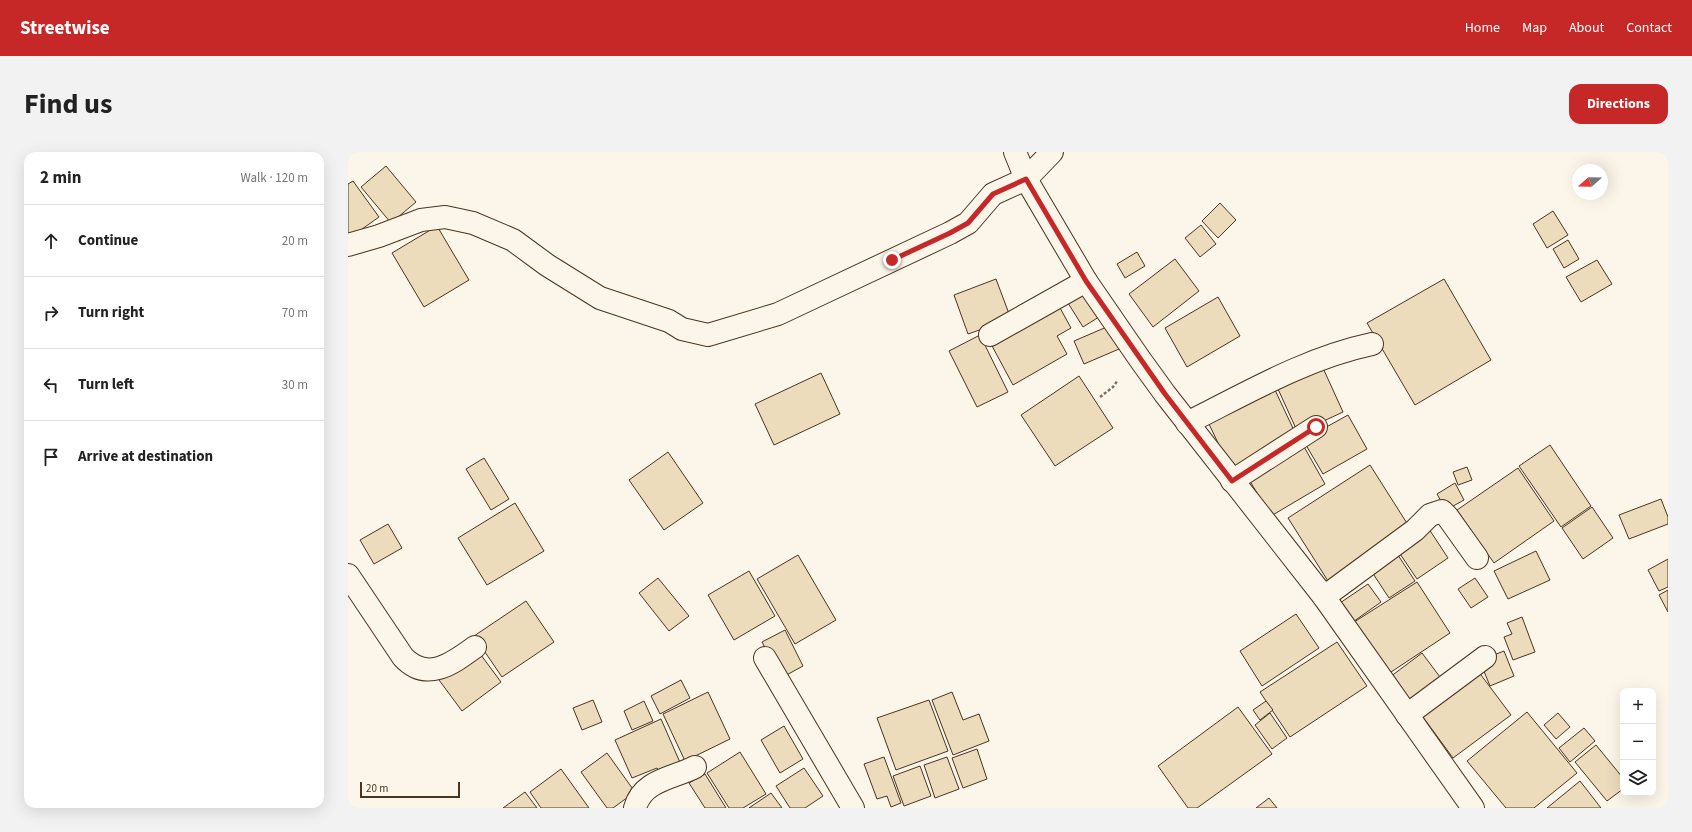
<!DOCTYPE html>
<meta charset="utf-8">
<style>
:root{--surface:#fff;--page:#f2f2f2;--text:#222;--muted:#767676;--line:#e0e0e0;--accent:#c62828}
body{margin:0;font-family:"Source Sans 3",sans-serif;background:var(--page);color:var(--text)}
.controls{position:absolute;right:12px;bottom:12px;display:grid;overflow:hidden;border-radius:8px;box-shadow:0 4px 16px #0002}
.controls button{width:36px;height:36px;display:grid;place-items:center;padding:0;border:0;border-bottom:1px solid var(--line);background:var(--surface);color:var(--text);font:20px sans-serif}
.compass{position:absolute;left:1224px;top:12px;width:36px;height:36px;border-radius:50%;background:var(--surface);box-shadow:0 4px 16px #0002;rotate:250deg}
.scale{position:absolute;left:12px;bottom:10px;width:100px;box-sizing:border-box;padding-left:4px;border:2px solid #4a3520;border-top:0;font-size:11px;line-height:14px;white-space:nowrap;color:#4a3520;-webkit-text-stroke:3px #fbf6e9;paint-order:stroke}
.stop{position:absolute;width:12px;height:12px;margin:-9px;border:3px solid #c62828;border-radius:50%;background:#fff}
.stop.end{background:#c62828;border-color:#fff;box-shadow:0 1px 4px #0008}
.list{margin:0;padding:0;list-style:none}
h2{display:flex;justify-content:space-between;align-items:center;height:52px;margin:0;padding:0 16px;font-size:17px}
h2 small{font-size:13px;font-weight:400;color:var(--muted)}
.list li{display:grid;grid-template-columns:26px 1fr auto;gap:12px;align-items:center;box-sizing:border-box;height:72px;padding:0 16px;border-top:1px solid var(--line)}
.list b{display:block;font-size:15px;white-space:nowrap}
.list em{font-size:13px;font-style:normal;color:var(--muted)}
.icon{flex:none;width:22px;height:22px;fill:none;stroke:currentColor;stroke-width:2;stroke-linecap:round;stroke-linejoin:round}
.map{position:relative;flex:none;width:1320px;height:656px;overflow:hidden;border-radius:12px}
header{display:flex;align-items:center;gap:24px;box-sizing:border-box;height:56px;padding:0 20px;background:var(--accent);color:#fff}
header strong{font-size:19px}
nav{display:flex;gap:22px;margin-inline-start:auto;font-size:14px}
.intro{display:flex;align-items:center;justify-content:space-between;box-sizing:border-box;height:96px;padding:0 24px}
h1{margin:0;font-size:28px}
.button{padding:10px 18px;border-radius:12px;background:var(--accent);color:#fff;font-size:14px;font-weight:700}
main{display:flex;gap:24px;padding:0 24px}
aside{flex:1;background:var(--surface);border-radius:12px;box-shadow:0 4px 16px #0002}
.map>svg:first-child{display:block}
.building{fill:#ecdcbc;stroke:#4a3520}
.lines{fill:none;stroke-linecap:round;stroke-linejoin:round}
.minor-casing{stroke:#4a3520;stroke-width:24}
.path{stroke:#7f6f5c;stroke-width:2.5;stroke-dasharray:3 2;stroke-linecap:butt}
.minor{stroke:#fbf6e9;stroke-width:22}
.route{stroke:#c62828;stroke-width:5}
</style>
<header>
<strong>Streetwise</strong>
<nav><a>Home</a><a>Map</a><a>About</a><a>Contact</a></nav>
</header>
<div class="intro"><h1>Find us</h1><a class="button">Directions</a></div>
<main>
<aside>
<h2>2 min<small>Walk · 120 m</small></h2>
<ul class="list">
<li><svg class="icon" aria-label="ahead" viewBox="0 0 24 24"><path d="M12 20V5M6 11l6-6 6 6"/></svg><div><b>Continue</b></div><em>20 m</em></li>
<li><svg class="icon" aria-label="right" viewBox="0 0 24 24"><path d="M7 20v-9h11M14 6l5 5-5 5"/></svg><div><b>Turn right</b></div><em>70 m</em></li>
<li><svg class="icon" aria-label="left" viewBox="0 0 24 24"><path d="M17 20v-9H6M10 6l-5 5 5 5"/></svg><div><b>Turn left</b></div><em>30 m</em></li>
<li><svg class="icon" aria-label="arrive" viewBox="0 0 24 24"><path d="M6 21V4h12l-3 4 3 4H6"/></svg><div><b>Arrive at destination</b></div></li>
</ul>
</aside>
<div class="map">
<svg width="1320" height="656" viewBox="0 0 1320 656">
<rect width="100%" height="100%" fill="#fbf6e9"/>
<g class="building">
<polygon points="38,14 68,50 43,71 13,35"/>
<polygon points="5,29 31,65 0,87 0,32"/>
<polygon points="872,51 888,68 870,86 854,69"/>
<polygon points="1205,59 1220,83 1199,96 1185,72"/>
<polygon points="853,73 868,92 852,105 837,86"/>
<polygon points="89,74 121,128 76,155 44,101"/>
<polygon points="1220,88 1231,107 1216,116 1205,97"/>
<polygon points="789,100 797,114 777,126 769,112"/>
<polygon points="827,107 851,139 805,175 781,142"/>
<polygon points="1249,108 1264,132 1233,150 1218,125"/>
<polygon points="648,127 663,167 620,182 606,143"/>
<polygon points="1096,127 1143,208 1067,253 1019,171"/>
<polygon points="739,138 754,163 735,175 720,151"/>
<polygon points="870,145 892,184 839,215 817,176"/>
<polygon points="711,154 723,176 709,184 719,202 665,233 643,192"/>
<polygon points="761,174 771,197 736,212 726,189"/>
<polygon points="632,183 660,240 629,255 601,199"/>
<polygon points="975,216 995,260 950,281 930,237"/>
<polygon points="473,221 492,262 426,293 407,252"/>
<polygon points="731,224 765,276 707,314 673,263"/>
<polygon points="927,238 950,287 883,318 860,270"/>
<polygon points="1000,263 1019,297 975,322 955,288"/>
<polygon points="955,293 977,332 923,364 900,326"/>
<polygon points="1202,293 1243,354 1213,375 1171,314"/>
<polygon points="320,300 355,351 316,378 281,328"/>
<polygon points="136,306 161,347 143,358 118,317"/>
<polygon points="1022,313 1062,376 980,429 940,366"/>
<polygon points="1119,315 1124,328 1110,333 1105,320"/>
<polygon points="1170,316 1206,369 1146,411 1109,358"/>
<polygon points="1107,331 1116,348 1098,358 1089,342"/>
<polygon points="1313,347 1320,365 1320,372 1281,387 1271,363"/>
<polygon points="167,351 196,399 139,433 110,386"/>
<polygon points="1244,355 1265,386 1235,407 1214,376"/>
<polygon points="40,372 54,396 26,412 12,388"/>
<polygon points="1079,374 1100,406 1069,427 1048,396"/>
<polygon points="1046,397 1067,429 1041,446 1020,414"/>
<polygon points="1188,399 1202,428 1160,447 1146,419"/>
<polygon points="450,403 488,468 447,492 409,427"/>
<polygon points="1320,407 1320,435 1311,439 1300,418"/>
<polygon points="401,419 427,464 386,488 360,443"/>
<polygon points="310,426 341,464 321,479 291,441"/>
<polygon points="1127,426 1140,445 1123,456 1110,437"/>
<polygon points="1069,430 1102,481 1037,524 1003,472"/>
<polygon points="1020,432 1033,450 1002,472 989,453"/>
<polygon points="1320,438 1320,460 1311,443"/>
<polygon points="178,449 206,490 154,525 126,484"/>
<polygon points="948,462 971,496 914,534 892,499"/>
<polygon points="1174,465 1187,500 1165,508 1156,485 1164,482 1159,471"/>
<polygon points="437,478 455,514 433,526 414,490"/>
<polygon points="989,490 1019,534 942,585 912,540"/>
<polygon points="127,495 153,530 114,559 88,524"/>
<polygon points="1156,499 1166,524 1142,534 1133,512 1141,505"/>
<polygon points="1074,501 1095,529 1062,553 1042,525"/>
<polygon points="1130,519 1163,563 1105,606 1072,561"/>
<polygon points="333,528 342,546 312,562 303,544"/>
<polygon points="360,540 382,587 337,609 315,562"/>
<polygon points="604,540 615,568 631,562 641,589 605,603 584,548"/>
<polygon points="245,548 254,570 234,578 225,556"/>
<polygon points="581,548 600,599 548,618 529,566"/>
<polygon points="296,549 305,569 284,578 276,559"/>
<polygon points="918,549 925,558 912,568 905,558"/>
<polygon points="890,555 924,602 849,656 840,656 810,614"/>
<polygon points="1179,560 1229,621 1186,656 1158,656 1119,609"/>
<polygon points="922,561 939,586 924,597 907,573"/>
<polygon points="1210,561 1222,575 1208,587 1196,573"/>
<polygon points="313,567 334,615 313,624 309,616 284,626 267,588"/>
<polygon points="436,574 455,607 432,621 413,588"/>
<polygon points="1236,576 1247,589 1222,610 1211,596"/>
<polygon points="1248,593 1275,626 1275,637 1259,649 1227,610"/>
<polygon points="629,597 639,627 615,636 604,606"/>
<polygon points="392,600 418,642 395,656 381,656 359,621"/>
<polygon points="259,601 287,640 265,656 259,656 233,620"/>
<polygon points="536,605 553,651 543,655 539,644 529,647 516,612"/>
<polygon points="599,605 611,637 587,646 576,613"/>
<polygon points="572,614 583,644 556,654 545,624"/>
<polygon points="456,616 475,644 457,656 442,656 428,634"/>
<polygon points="213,617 241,656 193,656 182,640"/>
<polygon points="357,622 378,656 357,656 341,631"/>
<polygon points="1232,629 1253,656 1199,656"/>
<polygon points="177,640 189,656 155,656"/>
<polygon points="423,641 434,656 401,656"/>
<polygon points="921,646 929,656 908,656"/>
</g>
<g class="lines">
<defs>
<g id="minor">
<polyline points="667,0 678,27 738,129 791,206 817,242 976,445 1125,656"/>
<polyline points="0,93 31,84 73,68 97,65 125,71 165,88 199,113 252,146 321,169 334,177 360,183 430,162 602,81 620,71 645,42 678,27 704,0"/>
<polyline points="642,183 738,129"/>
<path d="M839,271C899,241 958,206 1024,192"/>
<polyline points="884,329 968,275"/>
<path d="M0,423L55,505C79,531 105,511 127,495"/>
<polyline points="976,445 1067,378 1082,363 1094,359 1099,364 1129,406"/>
<polyline points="417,506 505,656"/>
<polyline points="1059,563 1137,505"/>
<path d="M287,656C294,628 326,626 347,615"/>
</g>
</defs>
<use href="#minor" class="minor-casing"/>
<polyline class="path" points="752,245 765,235 770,228"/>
<use href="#minor" class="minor"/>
</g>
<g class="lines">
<polyline class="route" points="544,108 602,81 620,71 645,42 678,27 738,129 817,242 884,329 968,275"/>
</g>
</svg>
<div class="controls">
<button>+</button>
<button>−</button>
<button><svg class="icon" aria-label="layers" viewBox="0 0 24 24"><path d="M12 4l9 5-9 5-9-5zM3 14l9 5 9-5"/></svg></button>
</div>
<svg class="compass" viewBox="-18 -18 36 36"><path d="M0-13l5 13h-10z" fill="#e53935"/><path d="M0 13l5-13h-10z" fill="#767676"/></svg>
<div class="scale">20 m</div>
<div class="stop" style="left:968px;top:275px"></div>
<div class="stop end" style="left:544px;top:108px"></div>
</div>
</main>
